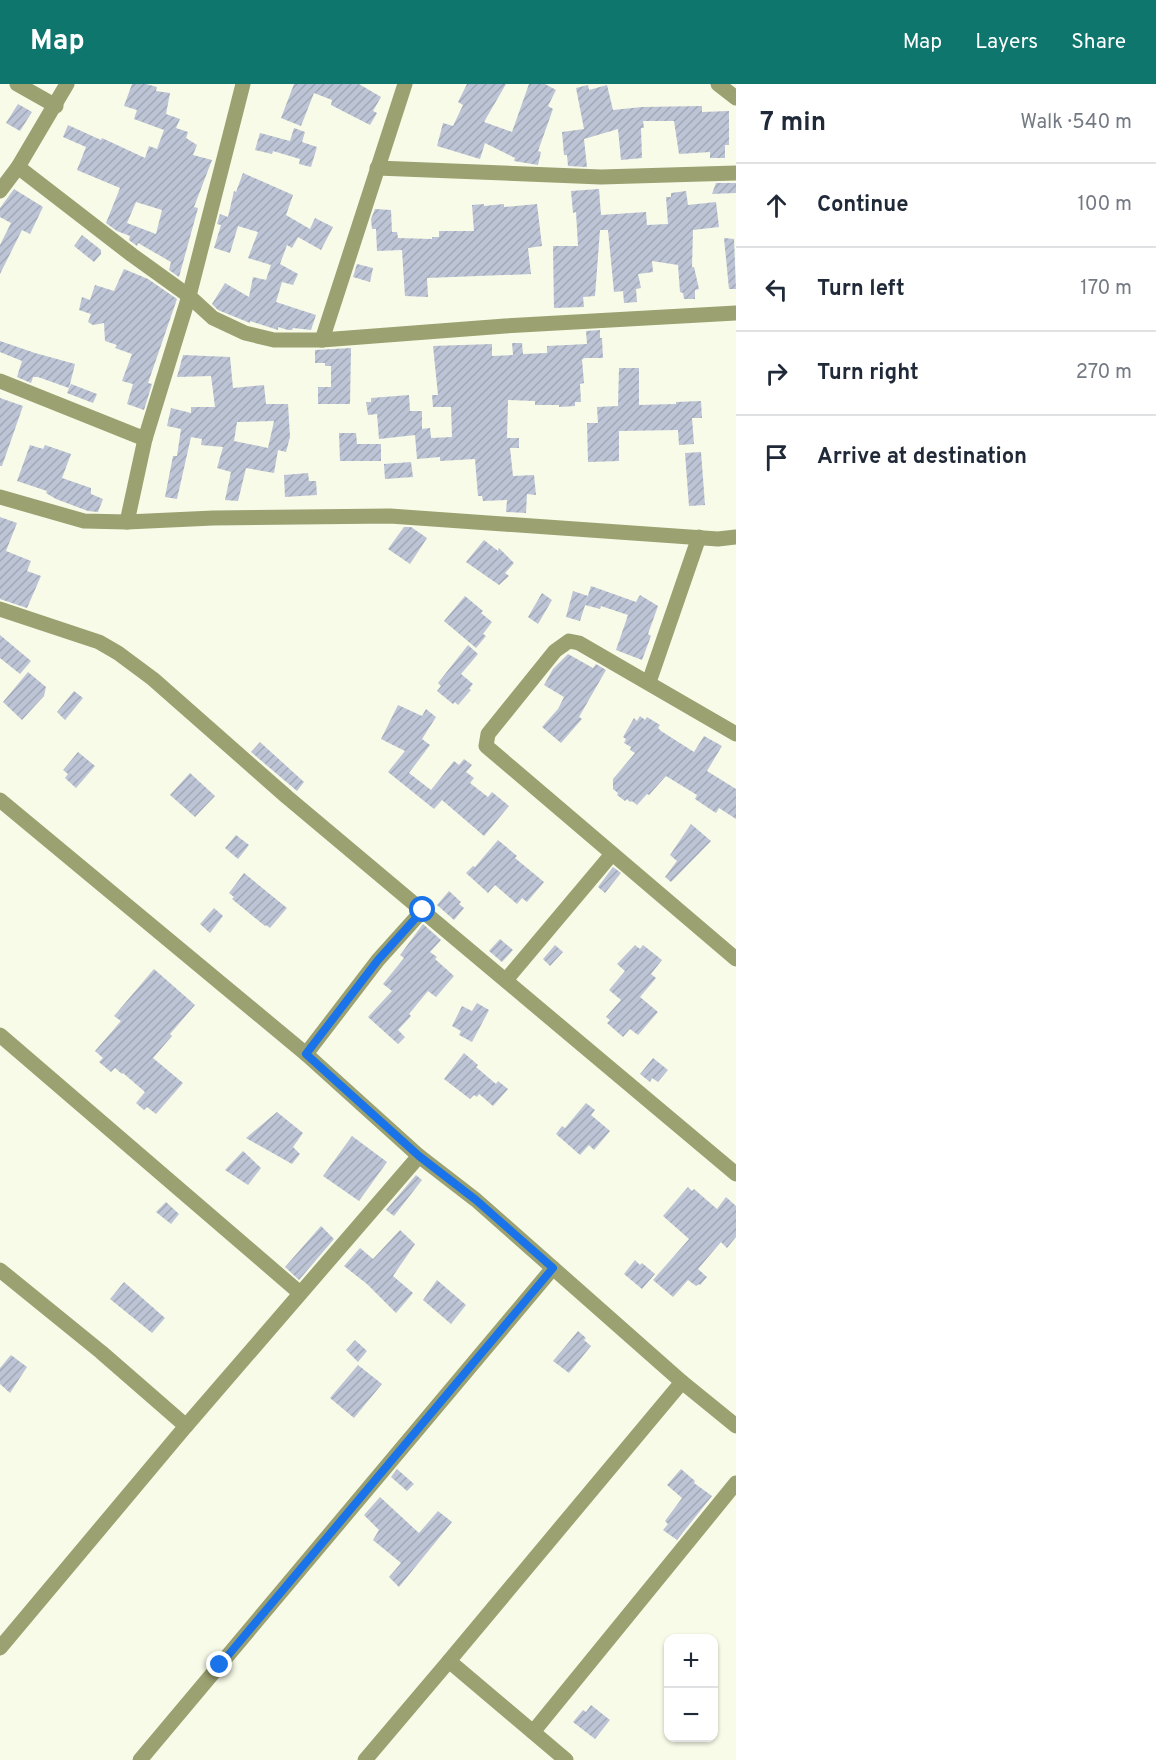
<!DOCTYPE html>
<meta charset="utf-8">
<style>
:root{--surface:#fff;--page:#f6f6f7;--text:#1f2937;--muted:#747a83;--line:#e0e1e3;--accent:#0f766e}
body{margin:0;font-family:Overpass,sans-serif;background:var(--page);color:var(--text)}
.controls{position:absolute;right:18px;bottom:18px;display:grid;overflow:hidden;border-radius:12px;box-shadow:0 2px 4px #0004}
.controls button{width:54px;height:54px;display:grid;place-items:center;padding:0;border:0;border-bottom:2px solid var(--line);background:var(--surface);color:var(--text);font:30px sans-serif}
.stop{position:absolute;width:18px;height:18px;margin:-14px;border:4px solid #1a73e8;border-radius:50%;background:#fff}
.stop.end{background:#1a73e8;border-color:#fff;box-shadow:0 2px 6px #0008}
.list{margin:0;padding:0;list-style:none}
h2{display:flex;justify-content:space-between;align-items:center;height:78px;margin:0;padding:0 24px;font-size:26px}
h2 small{font-size:20px;font-weight:400;color:var(--muted)}
.list li{display:grid;grid-template-columns:39px 1fr auto;gap:18px;align-items:center;box-sizing:border-box;height:84px;padding:0 24px;border-top:2px solid var(--line)}
.list b{display:block;font-size:22px;white-space:nowrap}
.list em{font-size:20px;font-style:normal;color:var(--muted)}
.icon{flex:none;width:33px;height:33px;fill:none;stroke:currentColor;stroke-width:2;stroke-linecap:round;stroke-linejoin:round}
.map{position:relative;flex:none;width:736px;height:1676px;overflow:hidden}
header{display:flex;align-items:center;gap:36px;box-sizing:border-box;height:84px;padding:0 30px;background:var(--accent);color:#fff}
header strong{font-size:28px}
nav{display:flex;gap:33px;margin-inline-start:auto;font-size:21px}
main{display:flex}
aside{flex:1;background:var(--surface)}
.map>svg:first-child{display:block}
.building{fill:url(#building-hatch);fill-rule:evenodd}
.lines{fill:none;stroke-linecap:round;stroke-linejoin:round}
.minor{stroke:#9ba170;stroke-width:15}
.route{stroke:#1a73e8;stroke-width:8}
</style>
<header>
<strong>Map</strong>
<nav><a>Map</a><a>Layers</a><a>Share</a></nav>
</header>
<main>
<div class="map">
<svg width="736" height="1676" viewBox="0 0 736 1676">
<defs>
<pattern id="building-hatch" width="6" height="6" patternUnits="userSpaceOnUse" patternTransform="scale(1.5)"><rect width="6" height="6" fill="#bcc4d5"/><path d="M-1 1l2-2M0 6l6-6M5 7l2-2" fill="none" stroke="#a1a8b6"/></pattern>
</defs>
<rect width="100%" height="100%" fill="#f8fbe8"/>
<g class="building">
<path d="M132,0H146L157,3L156,7L170,9L166,30L180,35L176,44L188,48L186,54L197,61L193,71L212,76L194,123L198,124L179,193L169,186L171,178L138,159L137,162L129,156L130,152L117,147L106,139L120,104L77,86L86,63L63,53L68,41L101,56L102,54L145,74L149,62L157,65L164,46L134,35L137,26L124,22ZM136,118L162,126L156,150L127,139Z"/>
<polygon points="294,0 359,0 381,13 373,27 377,29 370,41 331,21 332,16 314,9 301,42 281,34"/>
<polygon points="467,0 506,0 484,38 512,48 529,0 545,0 556,6 548,22 553,25 538,67 541,68 538,81 514,77 515,74 485,59 480,75 437,62 443,39 453,42 463,21 458,18"/>
<polygon points="588,1 589,6 607,1 613,26 642,23 702,22 702,28 729,27 729,61 725,61 725,74 710,74 710,68 679,70 674,37 643,37 644,44 641,44 642,74 621,76 618,45 584,55 587,83 568,82 567,71 564,71 562,48 584,45 576,4"/>
<polygon points="18,20 32,28 20,47 6,39"/>
<polygon points="294,44 305,48 302,58 317,63 311,83 299,80 300,75 273,67 272,70 255,66 260,49 290,57"/>
<polygon points="243,89 293,111 286,131 310,145 315,134 333,143 321,166 298,153 292,164 287,161 280,180 298,190 293,201 282,198 276,218 316,231 311,246 293,244 292,246 288,246 278,243 278,246 250,237 250,239 218,226 212,220 225,199 249,213 253,193 266,196 271,181 248,174 258,148 238,142 230,169 214,164 221,141 217,140 220,130 228,133 234,107 236,108"/>
<polygon points="716,99 736,99 736,109 712,110"/>
<polygon points="14,105 43,123 30,150 22,146 0,190 0,161 11,139 0,133 0,124"/>
<polygon points="599,105 601,131 646,128 647,141 668,140 666,113 671,113 671,109 686,107 688,121 716,118 719,143 693,146 692,183 694,183 699,205 695,206 695,215 684,215 683,209 680,208 678,181 652,177 653,188 638,190 641,204 636,205 637,218 624,219 623,207 614,208 608,146 600,146 595,212 583,213 584,223 554,224 553,162 578,162 576,128 573,129 571,107"/>
<polygon points="484,120 484,122 504,120 504,123 537,120 542,162 528,164 531,190 427,194 428,213 405,212 402,166 377,167 376,145 372,145 371,135 375,125 391,126 392,148 397,148 398,154 432,155 432,153 439,153 439,147 474,147 472,121"/>
<polygon points="82,151 101,166 101,170 94,178 74,162"/>
<polygon points="724,154 734,155 736,205 729,205"/>
<polygon points="357,180 373,184 370,198 353,193"/>
<polygon points="124,185 148,195 177,215 148,299 152,300 144,326 127,320 133,300 122,297 132,270 115,264 117,261 105,257 104,239 93,241 88,238 91,230 79,226 82,213 90,216 95,201 114,207"/>
<polygon points="600,246 600,254 602,254 603,274 584,274 582,276 584,299 580,300 581,318 575,318 575,322 559,323 559,321 535,321 535,317 508,316 507,354 519,354 519,364 510,364 513,392 534,391 536,411 527,410 526,429 506,428 507,416 483,417 482,412 478,412 475,375 440,377 440,373 417,375 415,351 379,355 377,330 368,331 366,318 371,318 371,314 409,311 410,327 422,327 422,345 430,344 431,354 452,353 451,323 433,323 432,311 438,311 433,262 492,260 492,272 513,271 512,259 522,259 523,270 547,269 547,262 587,260 586,247"/>
<polygon points="0,257 35,269 75,280 69,304 38,293 33,293 31,299 17,293 22,277 0,268"/>
<polygon points="351,264 350,320 318,320 318,303 331,303 331,282 325,282 325,279 315,279 315,266"/>
<path d="M183,271L230,273L233,304L264,301L266,320H288L290,353L286,368L278,366L274,389L246,384L238,417L225,416L231,388L217,384L223,363L201,361L202,355L191,353L177,415L165,413L173,372H177L181,345L167,342L171,324L191,329V323H215L211,292L177,293ZM274,337L268,364L234,357L237,338Z"/>
<polygon points="619,284 639,284 639,321 676,320 676,318 701,317 702,334 692,334 694,360 679,361 678,346 619,347 619,377 588,378 587,339 598,339 597,323 618,322"/>
<polygon points="71,300 97,310 93,319 67,309"/>
<polygon points="0,314 23,322 2,382 0,382"/>
<polygon points="339,349 356,349 357,360 381,360 381,377 340,377"/>
<polygon points="30,361 43,365 45,361 71,370 62,394 91,404 91,410 103,415 98,428 88,427 56,415 46,409 47,407 17,397"/>
<polygon points="701,368 705,421 689,422 685,369"/>
<polygon points="411,378 413,393 385,395 384,380"/>
<polygon points="308,389 309,397 316,397 317,411 285,413 284,391"/>
<polygon points="0,433 17,439 6,467 31,477 27,487 41,492 27,524 0,515"/>
<polygon points="404,443 411,443 427,454 410,480 388,465"/>
<polygon points="484,456 498,467 499,464 514,479 505,489 509,492 499,501 466,478"/>
<polygon points="591,502 636,518 640,511 658,522 648,550 651,552 642,576 616,566 628,531 601,522 600,525 585,521"/>
<polygon points="573,507 588,512 580,537 566,533"/>
<polygon points="542,509 552,516 538,540 528,533"/>
<polygon points="465,512 483,527 481,529 492,538 483,550 486,552 476,564 444,537"/>
<polygon points="0,551 31,577 20,590 0,574"/>
<polygon points="468,561 478,570 461,590 473,600 469,605 471,606 458,621 455,618 453,620 437,607 441,602 438,599"/>
<polygon points="568,570 593,584 596,580 606,586 579,633 582,635 561,659 542,643 558,625 564,613 544,601 553,585"/>
<polygon points="28,588 46,603 44,612 22,636 3,618"/>
<polygon points="74,607 83,614 65,636 57,628"/>
<polygon points="398,621 422,632 426,625 436,633 422,655 430,661 409,689 431,706 454,677 459,681 464,675 472,681 466,688 474,694 470,699 488,713 492,708 509,722 484,752 442,716 434,725 388,688 405,667 381,655"/>
<polygon points="640,632 645,636 647,633 660,641 658,644 661,647 694,668 704,652 722,662 707,687 736,705 736,735 719,724 716,729 695,715 697,711 666,692 649,711 647,710 637,721 632,717 630,718 627,715 625,717 617,711 618,709 613,705 613,695 635,669 630,666 631,663 624,659 626,655 623,653 634,634 637,637"/>
<polygon points="260,658 304,698 297,707 251,668"/>
<polygon points="78,668 95,682 76,704 65,694 68,690 63,686"/>
<polygon points="190,689 215,712 195,733 170,711"/>
<polygon points="691,740 711,757 671,798 665,793 677,777 670,771"/>
<polygon points="236,751 249,761 238,775 225,764"/>
<polygon points="498,756 517,772 515,774 544,798 527,818 522,814 517,820 495,801 488,809 466,789 473,782 475,783"/>
<polygon points="613,783 621,789 605,809 598,803"/>
<polygon points="244,789 287,824 270,844 266,841 265,842 232,815 234,813 229,809"/>
<polygon points="449,807 461,818 459,820 464,824 454,836 437,821"/>
<polygon points="214,824 223,832 210,849 200,840"/>
<polygon points="423,840 441,856 430,868 437,873 435,875 454,892 436,913 428,907 409,930 411,932 398,946 405,953 398,960 368,933 392,907 383,900 404,874 400,871"/>
<polygon points="500,855 513,866 502,878 489,867"/>
<polygon points="555,861 563,868 550,882 543,875"/>
<polygon points="635,861 640,865 643,861 662,876 651,890 656,894 640,913 658,928 638,951 630,945 623,953 607,939 610,936 606,933 621,916 609,906 625,887 617,880"/>
<polygon points="154,885 195,921 170,950 172,952 153,974 183,999 156,1030 147,1023 144,1026 136,1019 145,1008 123,989 122,990 115,984 111,988 99,978 103,974 95,967 121,937 114,932"/>
<polygon points="477,919 489,926 472,958 459,951 461,947 452,942 462,922 472,927"/>
<polygon points="464,969 478,981 476,983 496,1000 498,997 508,1005 493,1022 479,1010 477,1013 474,1011 470,1015 444,995"/>
<polygon points="653,974 668,986 658,998 652,994 650,998 640,990"/>
<polygon points="586,1019 595,1026 591,1031 610,1047 594,1066 589,1061 580,1071 556,1050 562,1042 565,1044"/>
<polygon points="277,1028 303,1049 293,1063 300,1070 292,1080 246,1054"/>
<polygon points="352,1052 387,1078 359,1117 323,1092"/>
<polygon points="243,1067 261,1084 248,1101 225,1086"/>
<polygon points="416,1091 422,1096 394,1132 386,1126"/>
<polygon points="688,1103 692,1107 694,1105 717,1125 726,1113 736,1122 736,1153 727,1164 721,1158 698,1185 707,1193 700,1201 699,1200 696,1202 688,1196 673,1213 653,1196 689,1155 663,1132"/>
<polygon points="166,1118 179,1130 171,1140 156,1128"/>
<polygon points="321,1142 334,1155 299,1196 285,1183"/>
<polygon points="400,1146 415,1160 393,1192 413,1209 396,1229 367,1200 344,1182 360,1164 373,1175"/>
<polygon points="635,1176 640,1181 642,1179 655,1190 642,1205 624,1190"/>
<polygon points="437,1196 466,1221 451,1240 423,1216"/>
<polygon points="124,1198 165,1234 152,1249 110,1215"/>
<polygon points="578,1247 586,1254 584,1256 591,1262 569,1289 553,1277"/>
<polygon points="355,1256 367,1267 358,1278 346,1266"/>
<polygon points="11,1271 27,1283 10,1309 0,1300 0,1284"/>
<polygon points="358,1281 382,1300 354,1334 330,1314"/>
<polygon points="397,1385 414,1400 407,1407 391,1393"/>
<polygon points="681,1385 695,1397 694,1399 712,1412 677,1456 663,1446 668,1440 665,1437 682,1414 667,1401"/>
<polygon points="380,1413 419,1449 438,1427 452,1438 399,1503 389,1493 401,1479 373,1456 379,1446 364,1431"/>
<polygon points="591,1621 610,1636 595,1655 573,1638 583,1626 586,1628"/>
</g>
<g class="lines">
<g class="minor">
<polyline points="17,0 56,22"/>
<polyline points="718,0 736,14"/>
<polyline points="18,83 132,171 189,212 213,234 245,249 274,256 322,256 505,242 736,229"/>
<polyline points="377,84 601,93 736,89"/>
<polyline points="0,107 18,83 67,0"/>
<polyline points="322,256 405,0"/>
<polyline points="0,297 145,355"/>
<polyline points="0,413 84,437 127,438 213,434 390,432 718,455 736,453"/>
<polyline points="127,438 145,355 189,212 243,0"/>
<polyline points="0,525 99,558 118,569 153,595 287,713 736,1090"/>
<polyline points="649,598 699,453"/>
<polyline points="736,650 579,559 569,557 555,567 488,650 486,662 736,875"/>
<polyline points="0,716 306,970 419,1072 476,1116 682,1298 736,1342"/>
<polyline points="506,896 612,770"/>
<polyline points="0,951 300,1209"/>
<polyline points="306,970 378,876 423,826"/>
<polyline points="0,1186 101,1268 186,1342 0,1564"/>
<polyline points="186,1342 419,1072"/>
<polyline points="533,1648 736,1399"/>
<polyline points="140,1676 553,1184"/>
<polyline points="365,1676 449,1577"/>
<polyline points="566,1676 449,1577 682,1298"/>
</g>
</g>
<g class="lines">
<polyline class="route" points="220,1581 553,1184 476,1116 419,1072 306,970 378,876 423,826"/>
</g>
</svg>
<div class="controls">
<button>+</button>
<button>−</button>
</div>
<div class="stop" style="left:423px;top:826px"></div>
<div class="stop end" style="left:220px;top:1581px"></div>
</div>
<aside>
<h2>7 min<small>Walk · 540 m</small></h2>
<ul class="list">
<li><svg class="icon" aria-label="ahead" viewBox="0 0 24 24"><path d="M12 20V5M6 11l6-6 6 6"/></svg><div><b>Continue</b></div><em>100 m</em></li>
<li><svg class="icon" aria-label="left" viewBox="0 0 24 24"><path d="M17 20v-9H6M10 6l-5 5 5 5"/></svg><div><b>Turn left</b></div><em>170 m</em></li>
<li><svg class="icon" aria-label="right" viewBox="0 0 24 24"><path d="M7 20v-9h11M14 6l5 5-5 5"/></svg><div><b>Turn right</b></div><em>270 m</em></li>
<li><svg class="icon" aria-label="arrive" viewBox="0 0 24 24"><path d="M6 21V4h12l-3 4 3 4H6"/></svg><div><b>Arrive at destination</b></div></li>
</ul>
</aside>
</main>
